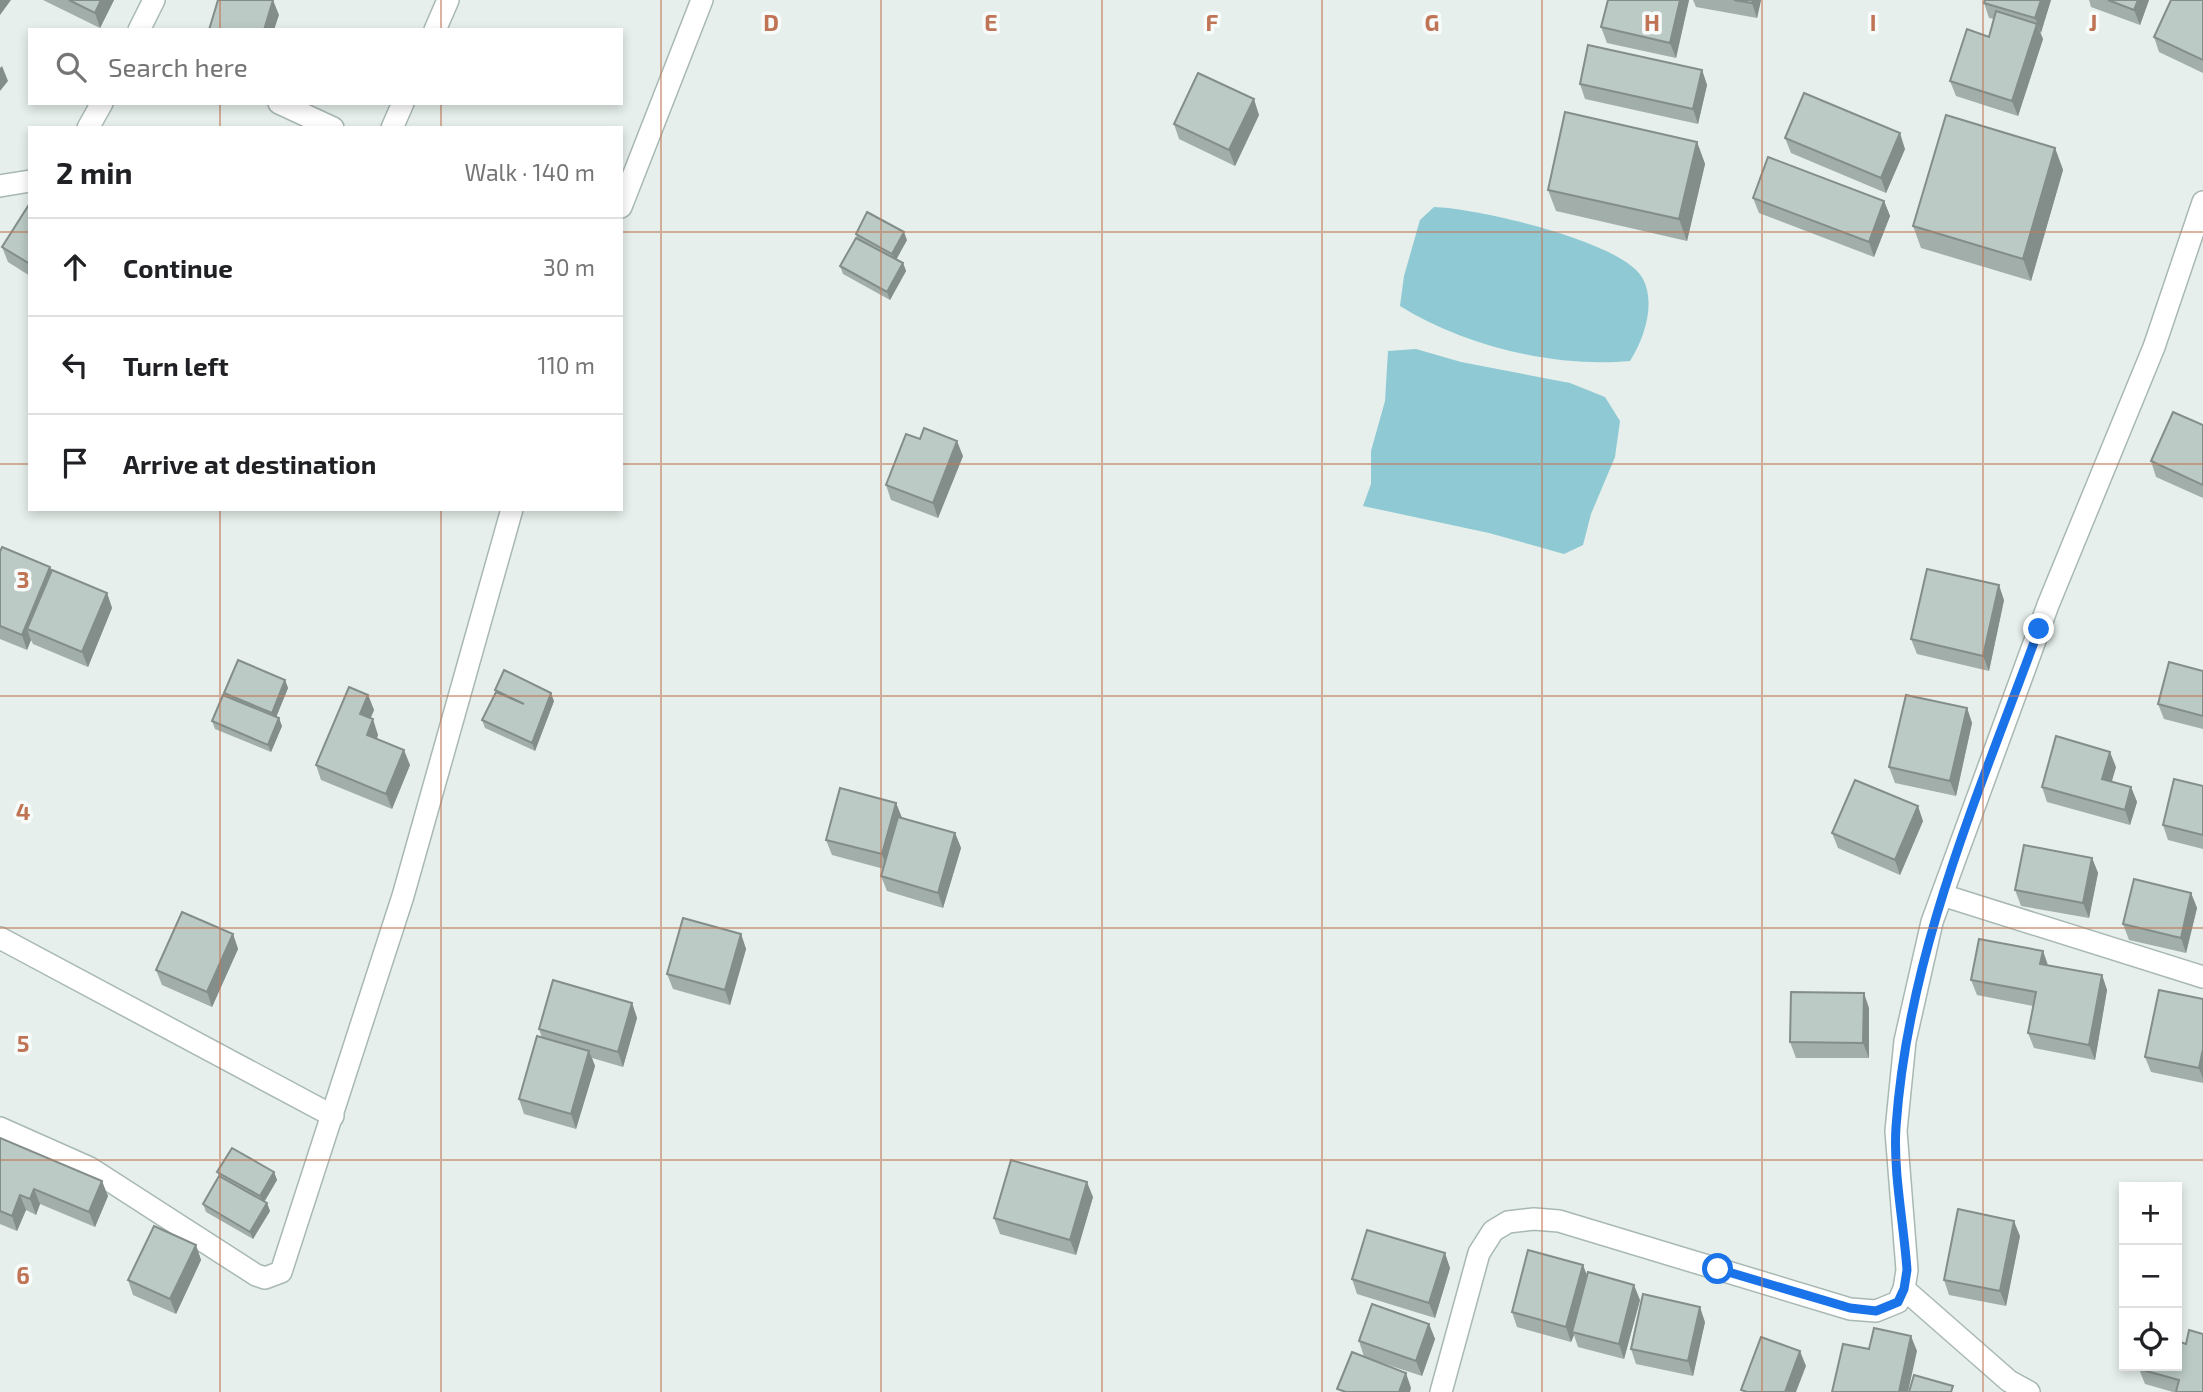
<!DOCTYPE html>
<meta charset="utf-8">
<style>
:root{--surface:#fff;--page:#f6f6f6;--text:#202124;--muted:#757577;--line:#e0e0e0}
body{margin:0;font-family:"Exo 2",sans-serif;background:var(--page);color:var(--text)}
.controls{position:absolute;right:21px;bottom:21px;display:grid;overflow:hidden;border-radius:0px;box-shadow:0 4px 10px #0003}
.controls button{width:63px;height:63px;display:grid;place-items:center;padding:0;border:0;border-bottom:2px solid var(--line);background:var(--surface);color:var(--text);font:35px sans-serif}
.stop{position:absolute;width:21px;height:21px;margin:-16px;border:5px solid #1a73e8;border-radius:50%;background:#fff}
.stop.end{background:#1a73e8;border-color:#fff;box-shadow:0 2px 7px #0008}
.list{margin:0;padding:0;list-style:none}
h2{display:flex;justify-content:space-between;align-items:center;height:91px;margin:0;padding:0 28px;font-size:30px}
h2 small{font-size:23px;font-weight:400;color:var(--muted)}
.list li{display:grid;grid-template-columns:46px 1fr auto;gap:21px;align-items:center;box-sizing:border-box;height:98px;padding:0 28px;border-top:2px solid var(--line)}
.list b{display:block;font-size:26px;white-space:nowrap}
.list em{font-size:23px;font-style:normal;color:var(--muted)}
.icon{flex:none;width:38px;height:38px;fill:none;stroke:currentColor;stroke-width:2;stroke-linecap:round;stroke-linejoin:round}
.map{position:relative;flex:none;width:2203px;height:1392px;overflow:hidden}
.search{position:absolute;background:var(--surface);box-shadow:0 4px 10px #0003;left:28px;top:28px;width:595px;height:77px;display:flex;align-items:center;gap:18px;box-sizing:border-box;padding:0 24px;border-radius:0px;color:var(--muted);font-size:26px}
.panel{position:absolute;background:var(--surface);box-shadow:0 4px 10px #0003;left:28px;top:126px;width:595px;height:385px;border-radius:0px}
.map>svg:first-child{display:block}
.water{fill:#8ec9d4}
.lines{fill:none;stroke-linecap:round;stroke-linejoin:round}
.minor-casing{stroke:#a8b8b2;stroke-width:24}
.minor{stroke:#fff;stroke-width:21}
.wall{fill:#a1aea9}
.shaded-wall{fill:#838d89}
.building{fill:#bbcac4;stroke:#838d89;stroke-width:2}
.route{stroke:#1a73e8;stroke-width:9}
.grid{fill:none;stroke:#c07456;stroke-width:2;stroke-opacity:0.55}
.grid-label{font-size:23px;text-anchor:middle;font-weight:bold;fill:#c07456;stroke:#f7fbf9;stroke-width:7;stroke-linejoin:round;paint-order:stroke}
</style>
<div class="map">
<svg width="2203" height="1392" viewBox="0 0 2203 1392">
<rect width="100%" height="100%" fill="#e6efeb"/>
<g class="water">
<path d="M1434,207C1475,208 1624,241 1643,279C1656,304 1644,339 1630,361C1555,368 1464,346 1400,306L1404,276L1420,220Z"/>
<polygon points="1416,349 1461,362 1570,383 1605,397 1620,421 1615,457 1591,514 1583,545 1564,554 1489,533 1363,506 1371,484 1371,451 1385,401 1388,351"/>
</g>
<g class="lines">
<defs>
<g id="minor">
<polyline points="139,30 154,0"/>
<polyline points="435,30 448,0"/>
<polyline points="279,103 333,128"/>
<polyline points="88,128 102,103"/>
<polyline points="392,128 403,103"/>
<polyline points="0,186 30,181"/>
<polyline points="621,207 702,0"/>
<polyline points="1942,895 2203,977"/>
<polyline points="0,938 333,1116"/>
<polyline points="0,1128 90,1168 256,1275 265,1278 281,1272 403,896 512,509"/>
<polyline points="1904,1289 2009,1381 2029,1392"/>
<polyline points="1441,1392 1479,1253 1493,1231 1508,1222 1534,1219 1559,1221 1850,1309 1876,1311 1898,1302 1904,1289 1907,1270 1896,1131 1905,1041 1932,922 2048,605 2154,347 2203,202"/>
</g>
</defs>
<use href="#minor" class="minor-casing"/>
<use href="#minor" class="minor"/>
</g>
<g class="wall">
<polygon points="43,0 114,0 100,28"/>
<polygon points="1608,0 1689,0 1676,58 1607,43 1601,27"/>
<polygon points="1693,0 1761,0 1757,18 1696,7"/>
<polygon points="1985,0 2051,0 2040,33 2043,39 2018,116 1956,96 1950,81 1989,37 1994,19 1989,18 1984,3"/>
<polygon points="2089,0 2149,0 2140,25 2091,7"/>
<polygon points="2203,0 2203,73 2159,52 2154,37"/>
<polygon points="1702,70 1707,85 1698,124 1585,99 1580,84"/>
<polygon points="1259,115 1235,166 1179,139 1174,124"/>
<polygon points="1785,138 1905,149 1886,193 1791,153"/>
<polygon points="1697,142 1705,164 1687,241 1556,211 1548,190"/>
<polygon points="2055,148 2063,170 2031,281 1921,248 1913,226"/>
<polygon points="1753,198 1884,201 1890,216 1874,257 1759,213"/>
<polygon points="30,203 30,276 8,262 2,247"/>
<polygon points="856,234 907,240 896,259 903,263 906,271 890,300 843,274 840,266 857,239"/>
<polygon points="2203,425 2203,498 2156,477 2151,461"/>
<polygon points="963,456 938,518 891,500 886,485"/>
<polygon points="0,552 50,567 52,571 107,593 112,608 88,667 33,644 31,640 27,650 0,639"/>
<polygon points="2004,600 1989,671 1917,654 1911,639"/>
<polygon points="2203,671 2203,729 2164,719 2158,704"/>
<polygon points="285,680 288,688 276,717 282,726 271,752 215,729 212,721 225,696 224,693"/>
<polygon points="495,690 554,701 535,751 485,728 482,720 496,692"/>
<polygon points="368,695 374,710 370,718 378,735 377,739 410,765 392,809 321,780 316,765"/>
<polygon points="1967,708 1972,723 1956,796 1895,783 1889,767"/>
<polygon points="2116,767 2111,782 2131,787 2137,802 2130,825 2047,802 2042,787"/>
<polygon points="2203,786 2203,849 2168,840 2163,825"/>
<polygon points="896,803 902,818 955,833 961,848 943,908 887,891 881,876 884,869 832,855 826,840"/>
<polygon points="1923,821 1900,875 1838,848 1832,833"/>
<polygon points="2092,858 2098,873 2089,918 2021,906 2015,890"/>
<polygon points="2191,893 2197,908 2186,953 2129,940 2123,924"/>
<polygon points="233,934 238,949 212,1007 162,985 156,970"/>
<polygon points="741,934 746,949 730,1005 673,989 667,974"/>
<polygon points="2043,951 2048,965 2102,975 2107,990 2095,1060 2034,1048 2028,1033 2033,1006 1977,995 1971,980"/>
<polygon points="2203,999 2203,1083 2151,1072 2145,1057"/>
<polygon points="632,1003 637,1018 623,1067 592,1058 595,1066 576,1129 524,1114 519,1099 542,1038 539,1029"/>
<polygon points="1869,1008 1869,1058 1796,1058 1790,1042"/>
<polygon points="0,1138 108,1196 95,1227 40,1204 36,1215 26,1210 17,1231 0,1224"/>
<polygon points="217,1172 274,1172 277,1180 264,1202 267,1203 270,1211 253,1239 206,1212 203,1204 219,1176"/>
<polygon points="1093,1197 1076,1255 1000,1234 994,1218"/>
<polygon points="2020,1236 2006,1306 1949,1295 1944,1280"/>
<polygon points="196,1245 201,1260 176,1314 133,1295 128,1280"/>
<polygon points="1450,1268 1435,1318 1357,1294 1352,1279"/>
<polygon points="1587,1276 1640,1300 1624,1359 1578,1347 1574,1335 1571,1342 1517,1327 1512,1312"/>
<polygon points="1705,1322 1693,1376 1636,1364 1631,1349"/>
<polygon points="1429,1324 1435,1339 1422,1376 1364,1357 1359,1341"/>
<polygon points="2186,1344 2203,1392 2173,1392 2145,1384 2139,1369"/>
</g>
<g class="shaded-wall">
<polygon points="0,0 11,0 0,15"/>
<polygon points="101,0 114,0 100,28 95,13"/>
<polygon points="273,0 279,15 274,30 264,30"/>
<polygon points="1680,0 1689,0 1676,58 1670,43"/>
<polygon points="1753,0 1761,0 1757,18 1752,3"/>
<polygon points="2041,0 2051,0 2041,33 2035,18"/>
<polygon points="2138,0 2149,0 2140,25 2134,10"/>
<polygon points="2037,24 2043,39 2018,116 2012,101"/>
<polygon points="2,66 8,81 0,91 0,68"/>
<polygon points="1702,70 1707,85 1698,124 1693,109"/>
<polygon points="1254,99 1259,115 1235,166 1229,150"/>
<polygon points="1900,133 1905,149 1886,193 1881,178"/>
<polygon points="1697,142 1705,164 1687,241 1679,219"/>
<polygon points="2055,148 2063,170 2031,281 2023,259"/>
<polygon points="1884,201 1890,216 1874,257 1869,242"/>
<polygon points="904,232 907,240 895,262 892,254"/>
<polygon points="903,263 906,271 890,300 887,292"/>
<polygon points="957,441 963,456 938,518 933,503"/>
<polygon points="50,567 56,583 27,629 31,640 27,650 22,635"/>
<polygon points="1999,585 2004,600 1989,671 1983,656"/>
<polygon points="107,593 112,608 88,667 82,652"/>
<polygon points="285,680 288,688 275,720 272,713"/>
<polygon points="551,693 554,701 535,751 532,743"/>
<polygon points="368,695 374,710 366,730 360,714"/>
<polygon points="1967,708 1972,723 1956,796 1950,781"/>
<polygon points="279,718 282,726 271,752 268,745"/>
<polygon points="373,719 378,735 372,750 367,735"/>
<polygon points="404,750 410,765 392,809 386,794"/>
<polygon points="2110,752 2116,767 2108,795 2102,779"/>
<polygon points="2131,787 2137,802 2130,825 2125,810"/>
<polygon points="896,803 902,818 888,870 882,854"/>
<polygon points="1918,806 1923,821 1900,875 1895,860"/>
<polygon points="955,833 961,848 943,908 938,893"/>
<polygon points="2092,858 2098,873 2089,918 2083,903"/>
<polygon points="2191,893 2197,908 2186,953 2181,938"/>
<polygon points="233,934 238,949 212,1007 207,992"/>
<polygon points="741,934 746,949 730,1005 725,990"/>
<polygon points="2043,951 2048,966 2040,964"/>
<polygon points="2102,975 2107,990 2095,1060 2089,1045"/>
<polygon points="1864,993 1869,1008 1869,1058 1863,1043"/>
<polygon points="632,1003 637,1018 623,1067 618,1052"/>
<polygon points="2203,1049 2203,1079 2199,1068"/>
<polygon points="589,1051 595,1066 576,1129 571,1114"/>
<polygon points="274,1172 277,1180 263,1204 260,1196"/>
<polygon points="102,1181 108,1196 95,1227 89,1212"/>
<polygon points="1087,1182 1093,1197 1076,1255 1070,1240"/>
<polygon points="34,1189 40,1204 36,1215 30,1199"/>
<polygon points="20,1195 26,1210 17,1231 12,1216"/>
<polygon points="267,1203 270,1211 253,1239 250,1232"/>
<polygon points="2014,1221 2020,1236 2006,1306 2000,1291"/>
<polygon points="196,1245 201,1260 176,1314 170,1299"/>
<polygon points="1445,1253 1450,1268 1435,1318 1429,1303"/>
<polygon points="1583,1265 1589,1280 1572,1332 1574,1335 1571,1342 1566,1327"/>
<polygon points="1634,1285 1640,1300 1624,1359 1619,1344"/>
<polygon points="1700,1307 1705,1322 1693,1376 1688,1361"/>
<polygon points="1429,1324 1435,1339 1422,1376 1416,1361"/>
<polygon points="1911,1336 1917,1351 1908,1392 1899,1392"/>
<polygon points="1800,1351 1806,1366 1796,1392 1785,1392"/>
<polygon points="1406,1373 1411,1388 1410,1392 1399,1392"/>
</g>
<g class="building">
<polygon points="69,0 101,0 95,13"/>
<polygon points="218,0 273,0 264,30 209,30"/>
<polygon points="1608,0 1680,0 1670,43 1601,27"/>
<polygon points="1734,0 1753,0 1752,3"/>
<polygon points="1985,0 2041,0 2035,18 1984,3"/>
<polygon points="2108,0 2138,0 2134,10"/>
<polygon points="2171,0 2203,0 2203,60 2154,37"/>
<polygon points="1996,11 2037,24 2012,101 1950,81 1967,29 1989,37"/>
<polygon points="1588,45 1702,70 1693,109 1580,84"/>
<polygon points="1198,73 1254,99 1229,150 1174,124"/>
<polygon points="1804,93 1900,133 1881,178 1785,138"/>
<polygon points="1565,112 1697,142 1679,219 1548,190"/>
<polygon points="1946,115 2055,148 2023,259 1913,226"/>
<polygon points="1768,157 1884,201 1869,242 1753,198"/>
<polygon points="30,203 30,264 2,247"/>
<polygon points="867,212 904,232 892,254 856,234"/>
<polygon points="856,238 903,263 887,292 840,266"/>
<polygon points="2173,412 2203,425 2203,485 2151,461"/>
<polygon points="924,428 957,441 933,503 886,485 906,434 920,439"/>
<polygon points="2,547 50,567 22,635 0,626 0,552"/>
<polygon points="1927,569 1999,585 1983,656 1911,639"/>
<polygon points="52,570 107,593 82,652 27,629"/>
<polygon points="238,660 285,680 272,713 224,693"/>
<polygon points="2169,662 2203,671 2203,716 2158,704"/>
<polygon points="504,670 551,693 532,743 482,720 496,692 524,704 495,690"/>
<polygon points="349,687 368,695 360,714 373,719 367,735 404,750 386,794 316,765"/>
<polygon points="223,695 279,718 268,745 212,721"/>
<polygon points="1906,695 1967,708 1950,781 1889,767"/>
<polygon points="2056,736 2110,752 2102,779 2131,787 2125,810 2042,787"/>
<polygon points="2174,779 2203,786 2203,835 2163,825"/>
<polygon points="1855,780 1918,806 1895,860 1832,833"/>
<polygon points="840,788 896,803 882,854 826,840"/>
<polygon points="898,817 955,833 938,893 881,876"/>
<polygon points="2024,845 2092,858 2083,903 2015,890"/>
<polygon points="2134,879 2191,893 2181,938 2123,924"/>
<polygon points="182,912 233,934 207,992 156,970"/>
<polygon points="683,918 741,934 725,990 667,974"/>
<polygon points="1979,939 2043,951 2040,964 2102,975 2089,1045 2028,1033 2036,992 1971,980"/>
<polygon points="553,980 632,1003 618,1052 539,1029"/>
<polygon points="2159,990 2203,999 2203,1049 2199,1068 2145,1057"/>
<polygon points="1791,992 1864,993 1863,1043 1790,1042"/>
<polygon points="537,1036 589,1051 571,1114 519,1099"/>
<polygon points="0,1138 102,1181 89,1212 34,1189 30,1199 20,1195 12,1216 0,1211"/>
<polygon points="232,1148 274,1172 260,1196 217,1172"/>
<polygon points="1011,1160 1087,1182 1070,1240 994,1218"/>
<polygon points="219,1176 267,1203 250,1232 203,1204"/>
<polygon points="1958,1209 2014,1221 2000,1291 1944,1280"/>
<polygon points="154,1226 196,1245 170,1299 128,1280"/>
<polygon points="1367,1230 1445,1253 1429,1303 1352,1279"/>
<polygon points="1528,1250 1583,1265 1566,1327 1512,1312"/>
<polygon points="1588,1272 1634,1285 1619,1344 1572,1332"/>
<polygon points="1643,1294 1700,1307 1688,1361 1631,1349"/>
<polygon points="1372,1304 1429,1324 1416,1361 1359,1341"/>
<polygon points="1874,1328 1911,1336 1899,1392 1832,1392 1843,1344 1869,1349"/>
<polygon points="2189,1330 2203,1334 2203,1392 2176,1392 2179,1380 2139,1369 2140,1366 2177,1366 2177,1341 2186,1344"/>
<polygon points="1761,1337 1800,1351 1785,1392 1747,1392 1741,1390"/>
<polygon points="1352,1352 1406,1373 1399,1392 1346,1392 1337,1389"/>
<polygon points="1914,1375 1953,1386 1951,1392 1909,1392"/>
</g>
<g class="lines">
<path class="route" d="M1718,1269L1850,1308L1876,1311L1898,1302L1904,1289L1907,1270C1904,1225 1893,1172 1896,1127C1908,952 1979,793 2039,629"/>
</g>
<path class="grid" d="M220,0V30M441,0V30M661,0V1392M881,0V1392M1102,0V1392M1322,0V1392M1542,0V1392M1762,0V1392M1983,0V1392M220,103V128M441,103V128M0,232H30M621,232H2203M0,464H30M621,464H2203M220,509V1392M441,509V1392M0,696H2203M0,928H2203M0,1160H2203"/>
<g class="grid-label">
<text x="771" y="31">D</text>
<text x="991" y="31">E</text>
<text x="1212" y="31">F</text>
<text x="1432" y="31">G</text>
<text x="1652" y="31">H</text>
<text x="1873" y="31">I</text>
<text x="2093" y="31">J</text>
<text x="23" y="588">3</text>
<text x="23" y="820">4</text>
<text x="23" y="1052">5</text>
<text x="23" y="1284">6</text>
</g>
</svg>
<div class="controls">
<button>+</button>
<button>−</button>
<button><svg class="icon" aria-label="locate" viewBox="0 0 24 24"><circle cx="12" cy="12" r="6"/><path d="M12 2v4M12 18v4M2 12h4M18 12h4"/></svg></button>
</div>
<div class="stop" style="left:1718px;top:1269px"></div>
<div class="stop end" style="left:2039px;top:629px"></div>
<div class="search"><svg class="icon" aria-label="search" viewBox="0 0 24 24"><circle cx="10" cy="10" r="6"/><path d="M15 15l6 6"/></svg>Search here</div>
<section class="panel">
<h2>2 min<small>Walk · 140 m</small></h2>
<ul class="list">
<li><svg class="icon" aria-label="ahead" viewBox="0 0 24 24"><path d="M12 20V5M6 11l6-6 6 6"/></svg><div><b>Continue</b></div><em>30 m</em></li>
<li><svg class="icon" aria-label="left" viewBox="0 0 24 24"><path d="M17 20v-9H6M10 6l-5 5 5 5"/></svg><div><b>Turn left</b></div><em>110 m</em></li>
<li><svg class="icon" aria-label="arrive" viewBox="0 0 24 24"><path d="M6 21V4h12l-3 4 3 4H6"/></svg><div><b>Arrive at destination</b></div></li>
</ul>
</section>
</div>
